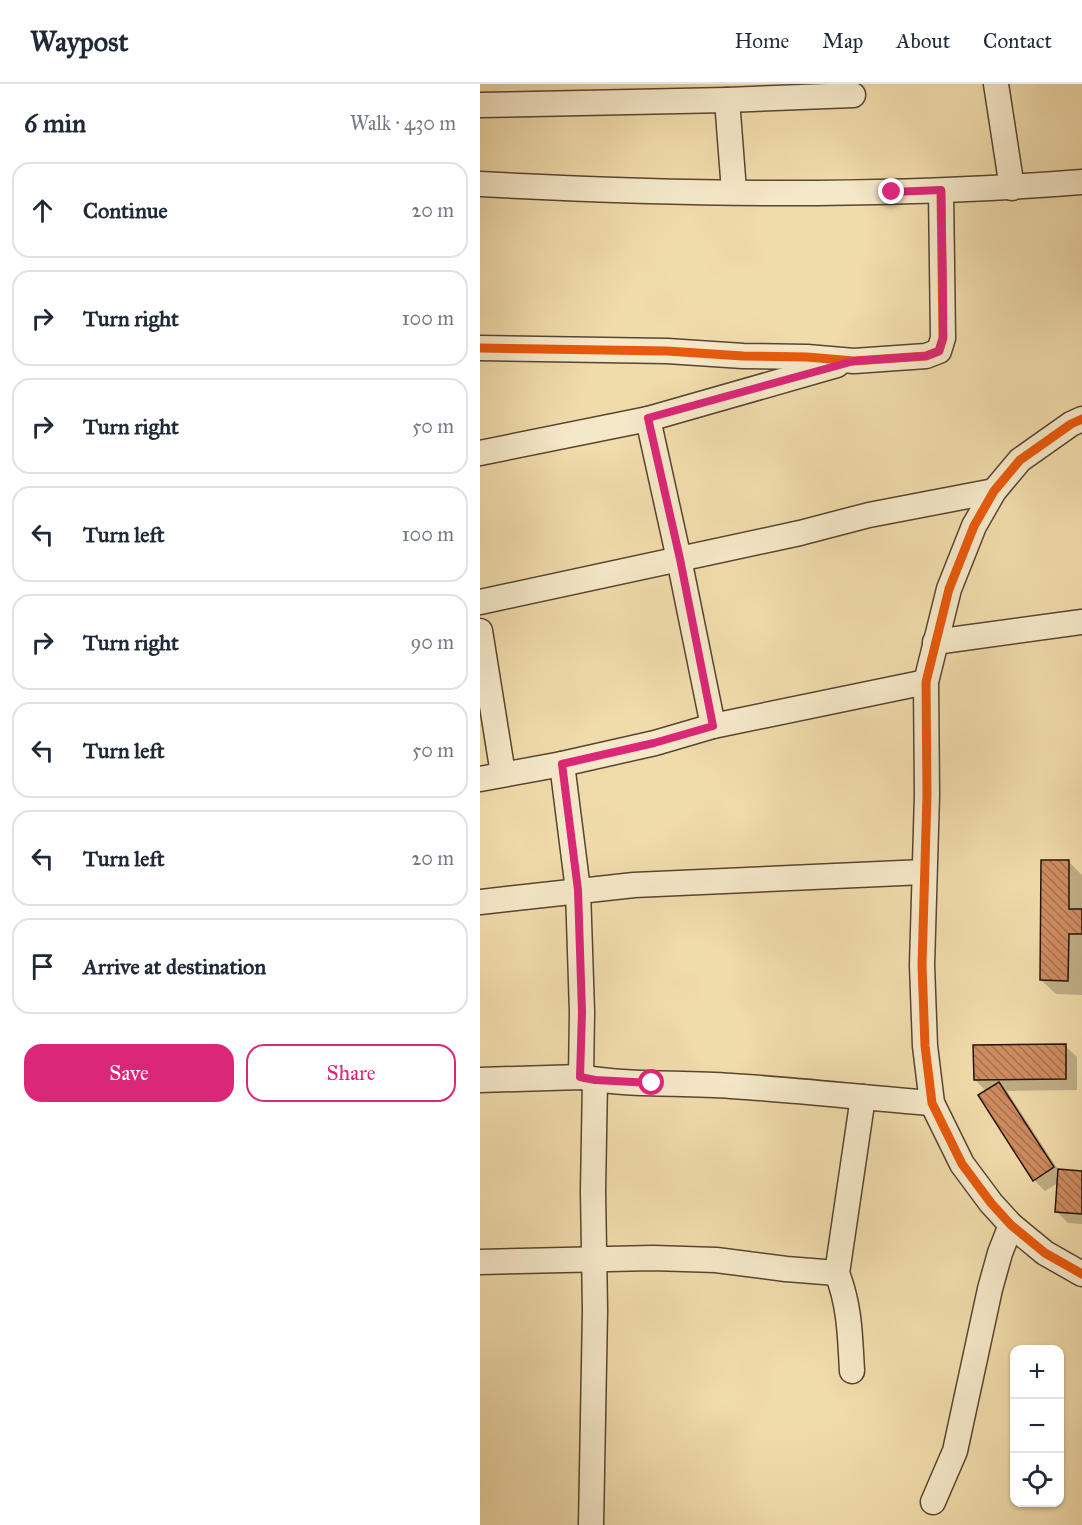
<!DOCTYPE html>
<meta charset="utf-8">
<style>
:root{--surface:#fff;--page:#f2f2f3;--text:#1f2937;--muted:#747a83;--line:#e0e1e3;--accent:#db2777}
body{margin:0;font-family:"IM FELL Great Primer",serif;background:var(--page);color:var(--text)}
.controls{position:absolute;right:18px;bottom:18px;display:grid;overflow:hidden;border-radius:12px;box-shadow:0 2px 4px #0004}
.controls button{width:54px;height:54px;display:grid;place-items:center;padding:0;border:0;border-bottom:2px solid var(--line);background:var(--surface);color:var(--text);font:30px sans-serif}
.stop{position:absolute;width:18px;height:18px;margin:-14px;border:4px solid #db2777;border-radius:50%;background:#fff}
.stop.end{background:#db2777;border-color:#fff;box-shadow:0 2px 6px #0008}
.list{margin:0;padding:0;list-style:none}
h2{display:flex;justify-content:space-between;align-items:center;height:78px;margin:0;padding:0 24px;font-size:26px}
h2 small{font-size:20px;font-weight:400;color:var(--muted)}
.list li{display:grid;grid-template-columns:39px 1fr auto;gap:18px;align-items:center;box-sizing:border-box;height:96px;margin:0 12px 12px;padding:0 12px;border:2px solid var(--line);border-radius:18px}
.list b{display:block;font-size:22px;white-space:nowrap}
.list em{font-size:20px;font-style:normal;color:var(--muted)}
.actions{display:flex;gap:12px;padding:18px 24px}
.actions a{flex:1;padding:14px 0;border:2px solid var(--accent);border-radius:18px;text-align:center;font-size:21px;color:var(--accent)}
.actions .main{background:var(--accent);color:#fff}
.icon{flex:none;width:33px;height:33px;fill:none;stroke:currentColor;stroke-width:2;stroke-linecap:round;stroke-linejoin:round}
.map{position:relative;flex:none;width:602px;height:1441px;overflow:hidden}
header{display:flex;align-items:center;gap:36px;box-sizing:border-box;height:84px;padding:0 30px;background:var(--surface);border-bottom:2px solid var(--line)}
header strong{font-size:28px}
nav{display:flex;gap:33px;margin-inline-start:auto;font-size:21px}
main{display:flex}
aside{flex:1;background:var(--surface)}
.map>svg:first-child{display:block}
.shadow{fill:#0003}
.building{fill:url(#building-back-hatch);stroke:#261309;stroke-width:1.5}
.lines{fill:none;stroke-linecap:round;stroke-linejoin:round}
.street-casing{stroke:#584531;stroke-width:27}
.street{stroke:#f5e8c8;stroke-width:24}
.cycleway-casing{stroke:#f5e8c8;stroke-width:13}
.cycleway{stroke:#e8590c;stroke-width:9}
.route{stroke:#db2777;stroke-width:8}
</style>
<header>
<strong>Waypost</strong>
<nav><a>Home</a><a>Map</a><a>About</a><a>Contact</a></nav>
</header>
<main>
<aside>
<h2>6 min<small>Walk · 430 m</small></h2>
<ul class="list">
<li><svg class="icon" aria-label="ahead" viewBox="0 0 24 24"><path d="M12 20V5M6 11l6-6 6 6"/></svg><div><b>Continue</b></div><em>20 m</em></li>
<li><svg class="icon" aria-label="right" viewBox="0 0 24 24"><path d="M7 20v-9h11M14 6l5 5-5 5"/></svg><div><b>Turn right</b></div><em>100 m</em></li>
<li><svg class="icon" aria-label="right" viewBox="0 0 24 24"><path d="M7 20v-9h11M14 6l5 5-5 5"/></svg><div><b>Turn right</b></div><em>50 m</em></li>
<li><svg class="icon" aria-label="left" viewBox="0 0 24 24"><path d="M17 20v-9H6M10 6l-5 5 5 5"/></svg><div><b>Turn left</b></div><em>100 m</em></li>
<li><svg class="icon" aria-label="right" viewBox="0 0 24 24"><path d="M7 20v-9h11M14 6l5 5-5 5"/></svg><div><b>Turn right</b></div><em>90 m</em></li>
<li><svg class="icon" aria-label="left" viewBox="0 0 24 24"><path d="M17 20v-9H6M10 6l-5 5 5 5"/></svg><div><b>Turn left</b></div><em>50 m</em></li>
<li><svg class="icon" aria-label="left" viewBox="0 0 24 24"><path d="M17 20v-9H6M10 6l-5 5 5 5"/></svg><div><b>Turn left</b></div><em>20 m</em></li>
<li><svg class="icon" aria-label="arrive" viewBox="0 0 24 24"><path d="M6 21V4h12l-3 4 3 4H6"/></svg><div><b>Arrive at destination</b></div></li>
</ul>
<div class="actions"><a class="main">Save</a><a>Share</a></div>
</aside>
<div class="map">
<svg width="602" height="1441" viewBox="0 0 602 1441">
<defs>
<pattern id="building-back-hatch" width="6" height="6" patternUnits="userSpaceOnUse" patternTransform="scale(1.5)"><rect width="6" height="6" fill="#cf8c61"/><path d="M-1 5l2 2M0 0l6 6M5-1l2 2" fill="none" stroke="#a8714e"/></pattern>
</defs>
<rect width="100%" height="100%" fill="#f0dbaa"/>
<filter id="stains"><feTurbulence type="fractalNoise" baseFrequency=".00333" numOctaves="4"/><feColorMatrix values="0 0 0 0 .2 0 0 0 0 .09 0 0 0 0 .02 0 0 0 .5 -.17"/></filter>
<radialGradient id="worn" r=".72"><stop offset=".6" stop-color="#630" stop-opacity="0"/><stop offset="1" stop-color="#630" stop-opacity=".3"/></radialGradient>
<g class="shadow">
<polygon points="589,778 602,791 602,911 576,910 561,896"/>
<polygon points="585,962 597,973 597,1006 527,1007 579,1087 602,1088 602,1140 588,1139 576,1127 578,1099 565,1107 554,1096 507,1008 495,996"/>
</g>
<g class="building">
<polygon points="561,776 589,776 589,825 602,825 602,850 589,850 588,897 560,896"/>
<polygon points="586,960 586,995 494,996 493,961"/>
<polygon points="519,998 574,1083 553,1097 498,1011"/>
<polygon points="578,1085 602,1087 602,1130 575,1128"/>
</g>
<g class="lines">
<defs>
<g id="street">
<polyline points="516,0 532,104"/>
<polyline points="247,16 254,107"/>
<polyline points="0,21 247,16 373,11"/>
<path d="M0,100C199,111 403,114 602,98"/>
<polyline points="0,264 187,267 263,272 327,273 374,277 446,272 459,267 463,254 461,107"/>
<polyline points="168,335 199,475 233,642"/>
<polyline points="602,335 591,340 540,376 514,407 494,442 469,505 446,598 447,711 442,881 445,962 452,1019 482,1080 511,1119 531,1141 565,1169 602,1190"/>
<polyline points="0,369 168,335 357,281"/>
<polyline points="0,518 320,449 389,431 514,407"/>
<polyline points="0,547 23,690"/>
<polyline points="455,558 602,538"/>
<polyline points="82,680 98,806 102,928 101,993"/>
<polyline points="0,695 82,680 175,659 233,642 446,598"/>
<polyline points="0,818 154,801 444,788"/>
<path d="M0,996L101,993C150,1002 201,998 251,1002C318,1006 385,1014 452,1019"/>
<polyline points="0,1178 173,1174 236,1176 306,1185 357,1189"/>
<path d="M372,1287C370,1252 370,1223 357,1189L383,1013"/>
<polyline points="453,1418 475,1367 510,1205 520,1169 531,1141"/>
<polyline points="111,1441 115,1226 113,1107 115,996"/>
</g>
</defs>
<use href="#street" class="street-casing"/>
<use href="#street" class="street"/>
<defs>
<g id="cycleway">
<polyline points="0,264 187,267 263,272 327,273 374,277 446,272 459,267 463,254 461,107"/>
<polyline points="602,335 591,340 540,376 514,407 494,442 469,505 446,598 447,711 442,881 445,962 452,1019 482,1080 511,1119 531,1141 565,1169 602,1190"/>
</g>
</defs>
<use href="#cycleway" class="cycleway-casing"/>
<use href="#cycleway" class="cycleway"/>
</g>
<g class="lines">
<polyline class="route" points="172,999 115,996 100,993 102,928 98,806 82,680 174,659 233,642 200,475 168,334 374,277 446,272 459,267 463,254 463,213 461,106 412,108"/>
</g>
<rect width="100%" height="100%" filter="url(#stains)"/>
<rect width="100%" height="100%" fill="url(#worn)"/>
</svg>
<div class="controls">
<button>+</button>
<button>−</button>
<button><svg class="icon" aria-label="locate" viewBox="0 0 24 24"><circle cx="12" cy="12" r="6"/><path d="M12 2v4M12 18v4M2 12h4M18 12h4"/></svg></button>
</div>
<div class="stop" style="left:172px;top:999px"></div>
<div class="stop end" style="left:412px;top:108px"></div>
</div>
</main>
